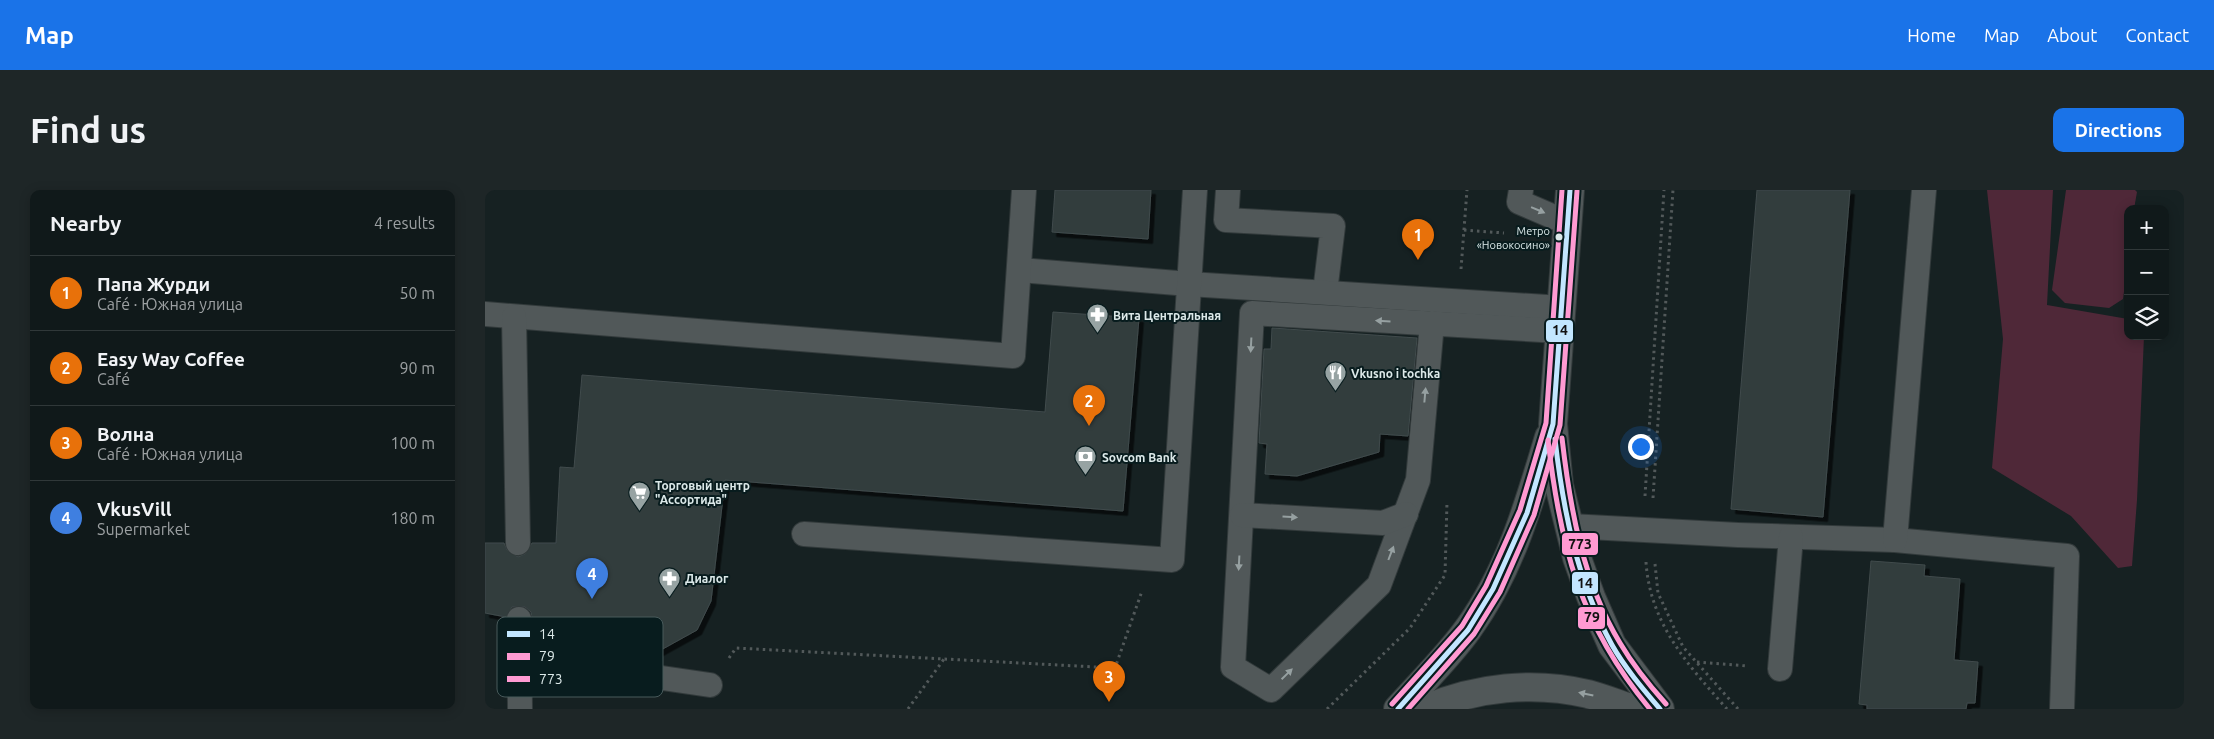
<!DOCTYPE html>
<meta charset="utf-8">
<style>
:root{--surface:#10191a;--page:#1e2627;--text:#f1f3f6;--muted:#9ca0a2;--line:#303839;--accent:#1a73e8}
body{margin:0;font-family:Ubuntu,sans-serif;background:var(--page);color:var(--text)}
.controls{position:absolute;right:15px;top:15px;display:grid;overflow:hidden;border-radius:10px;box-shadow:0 2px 12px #0003}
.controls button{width:45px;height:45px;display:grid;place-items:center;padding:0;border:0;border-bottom:1px solid var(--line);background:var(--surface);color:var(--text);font:25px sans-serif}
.you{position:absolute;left:1155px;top:256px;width:18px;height:18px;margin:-12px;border:4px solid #fff;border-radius:50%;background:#1a73e8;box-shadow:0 0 0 8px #1a73e833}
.badge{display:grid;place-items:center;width:32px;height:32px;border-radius:50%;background:var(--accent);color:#fff;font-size:16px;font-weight:700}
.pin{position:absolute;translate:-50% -41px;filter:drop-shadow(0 1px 2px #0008)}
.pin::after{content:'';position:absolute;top:26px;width:18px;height:15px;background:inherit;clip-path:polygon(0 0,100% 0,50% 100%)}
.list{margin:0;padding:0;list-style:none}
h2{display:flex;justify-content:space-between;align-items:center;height:65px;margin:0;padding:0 20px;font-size:21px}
h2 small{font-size:16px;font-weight:400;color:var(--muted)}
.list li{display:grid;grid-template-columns:32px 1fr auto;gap:15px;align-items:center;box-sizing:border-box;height:75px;padding:0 20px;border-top:1px solid var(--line)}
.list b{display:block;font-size:19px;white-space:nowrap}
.list p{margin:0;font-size:16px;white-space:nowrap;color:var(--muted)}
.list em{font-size:16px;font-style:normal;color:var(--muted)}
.icon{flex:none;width:28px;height:28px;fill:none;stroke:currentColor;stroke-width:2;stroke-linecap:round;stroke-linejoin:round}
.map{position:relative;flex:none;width:1699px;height:519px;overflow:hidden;border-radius:10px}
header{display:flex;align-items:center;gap:30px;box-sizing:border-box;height:70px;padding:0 25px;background:var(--accent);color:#fff}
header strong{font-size:24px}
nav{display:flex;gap:28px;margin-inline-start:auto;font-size:18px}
.intro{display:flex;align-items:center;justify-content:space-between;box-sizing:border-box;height:120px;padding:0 30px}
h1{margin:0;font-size:35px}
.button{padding:12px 22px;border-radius:10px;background:var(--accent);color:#fff;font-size:18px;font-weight:700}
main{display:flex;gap:30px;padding:0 30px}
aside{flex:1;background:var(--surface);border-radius:10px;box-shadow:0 2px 12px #0003}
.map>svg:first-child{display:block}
.green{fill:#4f2838}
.building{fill:#303c3d;stroke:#414b4c;filter:url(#shadow)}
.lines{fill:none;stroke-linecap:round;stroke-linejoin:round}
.lane-casing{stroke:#323a3b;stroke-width:26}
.secondary-casing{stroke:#323a3b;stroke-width:30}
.path{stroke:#52595a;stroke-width:3;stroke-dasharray:2.5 4;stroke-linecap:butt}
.lane{stroke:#515859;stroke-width:24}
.secondary{stroke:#515859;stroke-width:28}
.bus-1-casing{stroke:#081c1e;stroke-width:9}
.bus-2-casing{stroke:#081c1e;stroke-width:9}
.bus-3-casing{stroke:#081c1e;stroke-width:9}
.bus-1{stroke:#c2e6ff;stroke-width:5}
.bus-2{stroke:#ff9ad2;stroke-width:5}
.bus-3{stroke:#ff9ad2;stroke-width:5}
.oneway{fill:#96a0a1}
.bus-dot{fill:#dce9e9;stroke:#081c1e;stroke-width:2}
.labels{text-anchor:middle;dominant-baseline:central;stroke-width:4;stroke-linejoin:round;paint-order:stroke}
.bus-label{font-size:11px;fill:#dce9e9;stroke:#081c1e;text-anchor:end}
.poi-label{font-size:12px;font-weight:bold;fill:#dce9e9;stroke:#081c1e;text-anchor:start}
.key{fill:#081c1e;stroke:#485a5b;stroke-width:1}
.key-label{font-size:14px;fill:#dce9e9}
.line-badge{stroke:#081c1e;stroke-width:2}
.pale-badge-label{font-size:14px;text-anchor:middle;font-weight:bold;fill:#111}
</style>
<header>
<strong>Map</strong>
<nav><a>Home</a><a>Map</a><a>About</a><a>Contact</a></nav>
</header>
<div class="intro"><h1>Find us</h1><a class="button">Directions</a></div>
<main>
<aside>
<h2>Nearby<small>4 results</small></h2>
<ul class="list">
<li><span class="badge" style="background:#e8710a">1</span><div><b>Папа Журди</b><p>Café · Южная улица</p></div><em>50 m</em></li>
<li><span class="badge" style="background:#e8710a">2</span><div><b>Easy Way Coffee</b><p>Café</p></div><em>90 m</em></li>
<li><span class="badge" style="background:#e8710a">3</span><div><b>Волна</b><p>Café · Южная улица</p></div><em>100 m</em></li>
<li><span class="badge" style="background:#3f7fe0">4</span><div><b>VkusVill</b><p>Supermarket</p></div><em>180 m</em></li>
</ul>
</aside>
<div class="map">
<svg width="1699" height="519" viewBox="0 0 1699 519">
<defs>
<filter id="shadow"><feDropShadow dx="4.5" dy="4.5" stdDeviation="0" flood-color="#0009"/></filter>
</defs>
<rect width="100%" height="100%" fill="#162122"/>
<g class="green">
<polygon points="1502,0 1568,0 1562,115 1643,129 1643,146 1659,146 1652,310 1647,376 1633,378 1586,326 1507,278 1518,149"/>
<polygon points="1581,0 1650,0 1652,2 1649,19 1643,19 1643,71 1638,109 1624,118 1580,113 1567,100"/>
</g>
<g class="building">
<polygon points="570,0 666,0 663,49 567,42"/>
<polygon points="1272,0 1365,0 1338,327 1246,319"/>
<polygon points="568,122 654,128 638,321 240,290 226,411 212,440 156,471 148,470 151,453 48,432 46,422 40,417 27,417 21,427 0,423 0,353 19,353 22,360 33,367 40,364 47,353 71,353 75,277 89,278 97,185 560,222"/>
<polygon points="787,138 932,148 923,246 895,244 894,262 812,286 780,284 782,254 774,253 779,159 786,159"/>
<polygon points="1386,371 1440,375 1439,386 1475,389 1469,470 1493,472 1490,513 1482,513 1481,519 1382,519 1382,515 1374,514"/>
</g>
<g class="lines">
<defs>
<g id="lane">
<polyline points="743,0 741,30 848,36 840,102"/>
<polyline points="1036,0 1034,12 1083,33"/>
<polyline points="535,80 704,94 1077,118"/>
<polyline points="0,124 528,166 539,0"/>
<polyline points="29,127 33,353"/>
<polyline points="947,133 933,290 894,395 786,500 748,477 767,123 1075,141"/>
<polyline points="757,325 898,333 921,324"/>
<polyline points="1085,336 1253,345 1410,350 1582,366 1577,519"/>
<polyline points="319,344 687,370 710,0"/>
<polyline points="1410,350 1439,0"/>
<polyline points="34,429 35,519"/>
<polyline points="34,460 129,481 225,495"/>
<polyline points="1295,479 1306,347"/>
</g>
<g id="secondary">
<polyline points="1085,0 1068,234 1074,295 1092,368 1106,407 1127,455 1175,519"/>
<path d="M913,519C936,493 963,467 983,439C1025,381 1044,314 1064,247"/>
<path d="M940,519C991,497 1049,491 1103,504C1118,508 1133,514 1148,519"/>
</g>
</defs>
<use href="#lane" class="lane-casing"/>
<use href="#secondary" class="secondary-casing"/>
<g class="path">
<polyline points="979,40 1019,43"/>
<polyline points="976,79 982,0"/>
<polyline points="1160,306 1179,0"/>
<polyline points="1168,308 1188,0"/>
<path d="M1161,372C1165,434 1203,475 1242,519"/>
<polyline points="1170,374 1173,403 1198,457 1253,519"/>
<polyline points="244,468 251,458 630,478 657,401"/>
<polyline points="1212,472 1262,476"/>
<polyline points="423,519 459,469"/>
<polyline points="842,519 925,438 960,385 962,312"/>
</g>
<use href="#lane" class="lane"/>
<use href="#secondary" class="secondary"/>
<defs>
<g id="bus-1">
<path d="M1070,249C1078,320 1092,391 1127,455C1140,478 1158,499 1175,519"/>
<polyline points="913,519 983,440 1008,399 1042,323 1068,234 1085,0"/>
</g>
<g id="bus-2">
<path d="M1063,250C1075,356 1095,435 1165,519"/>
<polyline points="923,519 989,444 1015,402 1049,325 1075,235 1092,1"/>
</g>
<g id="bus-3">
<path d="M1077,248C1085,318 1098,392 1135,453C1148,475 1164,495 1181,514"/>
<polyline points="907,514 977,436 1001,396 1035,320 1061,233 1077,0"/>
</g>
</defs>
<use href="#bus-1" class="bus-1-casing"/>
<use href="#bus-2" class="bus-2-casing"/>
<use href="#bus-3" class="bus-3-casing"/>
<use href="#bus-1" class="bus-1"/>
<use href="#bus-2" class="bus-2"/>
<use href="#bus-3" class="bus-3"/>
</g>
<defs><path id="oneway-solid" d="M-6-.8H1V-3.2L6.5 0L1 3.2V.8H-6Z" transform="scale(1.25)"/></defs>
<g class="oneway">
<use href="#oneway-solid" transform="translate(1053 20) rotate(23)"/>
<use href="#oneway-solid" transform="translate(898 131) rotate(-177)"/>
<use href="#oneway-solid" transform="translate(766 155) rotate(93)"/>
<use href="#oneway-solid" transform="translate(940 205) rotate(-85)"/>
<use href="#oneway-solid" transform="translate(805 327) rotate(3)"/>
<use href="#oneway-solid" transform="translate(906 363) rotate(-69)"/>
<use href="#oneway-solid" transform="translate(754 373) rotate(93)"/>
<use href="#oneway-solid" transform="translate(802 484) rotate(-44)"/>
<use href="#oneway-solid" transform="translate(1101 504) rotate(-168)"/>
</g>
<defs>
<symbol id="pharmacy-pin" viewBox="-11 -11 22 30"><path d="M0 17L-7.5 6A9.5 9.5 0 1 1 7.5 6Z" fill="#97a3a3" stroke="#081c1e"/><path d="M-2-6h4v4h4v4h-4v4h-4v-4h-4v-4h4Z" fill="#fff"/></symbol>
<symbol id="restaurant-pin" viewBox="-11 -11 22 30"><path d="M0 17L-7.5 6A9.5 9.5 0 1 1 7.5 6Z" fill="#97a3a3" stroke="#081c1e"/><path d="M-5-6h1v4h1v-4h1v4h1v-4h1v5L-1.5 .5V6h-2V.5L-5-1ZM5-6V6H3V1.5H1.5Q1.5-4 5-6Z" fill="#fff"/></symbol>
<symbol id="bank-pin" viewBox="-11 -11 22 30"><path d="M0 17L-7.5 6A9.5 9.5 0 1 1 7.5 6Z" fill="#97a3a3" stroke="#081c1e"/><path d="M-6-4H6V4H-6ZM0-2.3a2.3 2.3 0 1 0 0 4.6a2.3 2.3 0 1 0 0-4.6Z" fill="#fff"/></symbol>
<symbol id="supermarket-pin" viewBox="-11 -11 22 30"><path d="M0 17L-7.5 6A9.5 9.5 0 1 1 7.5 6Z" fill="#97a3a3" stroke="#081c1e"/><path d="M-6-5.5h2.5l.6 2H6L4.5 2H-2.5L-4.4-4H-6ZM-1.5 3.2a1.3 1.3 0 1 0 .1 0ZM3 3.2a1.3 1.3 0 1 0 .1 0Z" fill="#fff"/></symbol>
</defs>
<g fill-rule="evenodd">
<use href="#pharmacy-pin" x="600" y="112" width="25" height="34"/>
<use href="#restaurant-pin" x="838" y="170" width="25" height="34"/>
<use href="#bank-pin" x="588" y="254" width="25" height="34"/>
<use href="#supermarket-pin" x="142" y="290" width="25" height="34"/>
<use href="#pharmacy-pin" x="172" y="376" width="25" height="34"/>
</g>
<circle class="bus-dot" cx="1074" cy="47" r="4.5"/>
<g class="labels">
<g class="bus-label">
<text x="1065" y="41">Метро<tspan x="1065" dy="14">«Новокосино»</tspan></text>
</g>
<g class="poi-label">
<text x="628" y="125">Вита Центральная</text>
<text x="866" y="183">Vkusno i tochka</text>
<text x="617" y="267">Sovcom Bank</text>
<text x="170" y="295">Торговый центр<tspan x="170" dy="14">"Ассортида"</tspan></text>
<text x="200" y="388">Диалог</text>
</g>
</g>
<rect x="12" y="427" width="166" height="80" rx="8" class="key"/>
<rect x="22" y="441" width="23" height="6" fill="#c2e6ff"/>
<rect x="22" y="463" width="23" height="7" fill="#ff9ad2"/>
<rect x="22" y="486" width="23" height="6" fill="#ff9ad2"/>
<g class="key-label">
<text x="54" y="449">14</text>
<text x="54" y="471">79</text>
<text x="54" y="494">773</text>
</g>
<g class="line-badge">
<rect x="1060" y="129" width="29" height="24" rx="5" fill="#c2e6ff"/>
<rect x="1076" y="342" width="38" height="24" rx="5" fill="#ff9ad2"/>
<rect x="1086" y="381" width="28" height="24" rx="5" fill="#c2e6ff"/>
<rect x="1092" y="416" width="29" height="24" rx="5" fill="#ff9ad2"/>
</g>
<g class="pale-badge-label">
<text x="1075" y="145">14</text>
<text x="1095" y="359">773</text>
<text x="1100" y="398">14</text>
<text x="1107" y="432">79</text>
</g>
</svg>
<div class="controls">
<button>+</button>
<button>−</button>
<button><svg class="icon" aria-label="layers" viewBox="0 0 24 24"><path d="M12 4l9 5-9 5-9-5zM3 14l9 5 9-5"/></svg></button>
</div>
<div class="you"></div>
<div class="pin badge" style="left:933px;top:70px;background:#e8710a">1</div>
<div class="pin badge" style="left:604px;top:236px;background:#e8710a">2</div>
<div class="pin badge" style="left:624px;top:512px;background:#e8710a">3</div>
<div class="pin badge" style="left:107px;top:409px;background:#3f7fe0">4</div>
</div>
</main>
